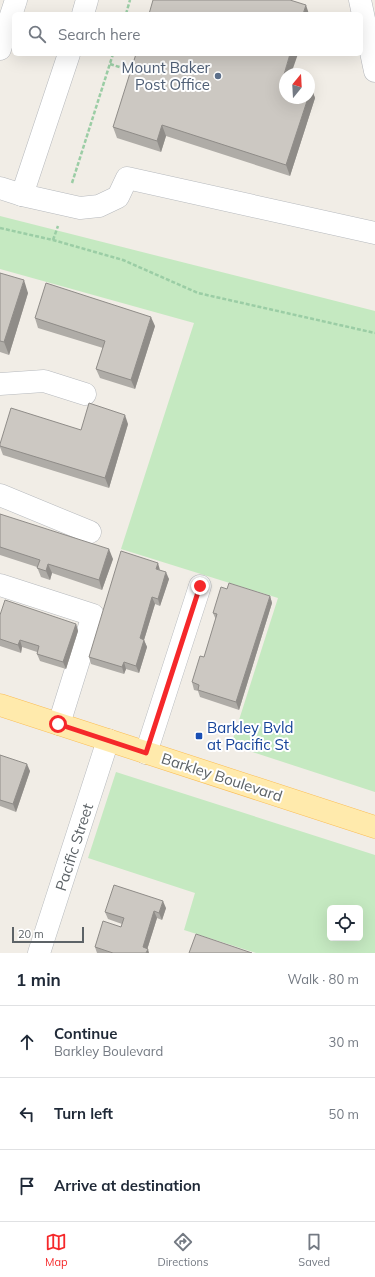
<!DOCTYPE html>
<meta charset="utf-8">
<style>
:root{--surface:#fff;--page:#f2f2f3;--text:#1f2937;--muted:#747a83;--line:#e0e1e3;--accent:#f5282a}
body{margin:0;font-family:Mulish,sans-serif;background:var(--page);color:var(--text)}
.controls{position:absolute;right:12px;bottom:12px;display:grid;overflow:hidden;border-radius:6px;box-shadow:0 4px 16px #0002}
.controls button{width:36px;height:36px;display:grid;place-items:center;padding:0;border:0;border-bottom:1px solid var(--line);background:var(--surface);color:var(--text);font:20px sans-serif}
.compass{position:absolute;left:279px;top:68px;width:36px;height:36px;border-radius:50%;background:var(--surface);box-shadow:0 4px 16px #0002;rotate:18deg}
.scale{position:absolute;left:12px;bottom:10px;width:72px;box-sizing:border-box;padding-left:4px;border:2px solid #5d6367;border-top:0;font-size:11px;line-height:14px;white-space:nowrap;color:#5d6367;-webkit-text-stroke:3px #fff;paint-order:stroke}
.stop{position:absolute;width:12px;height:12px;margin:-9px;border:3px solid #f5282a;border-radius:50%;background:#fff}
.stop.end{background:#f5282a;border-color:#fff;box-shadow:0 1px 4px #0008}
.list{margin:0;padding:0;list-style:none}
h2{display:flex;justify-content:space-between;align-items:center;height:52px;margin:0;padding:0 16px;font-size:17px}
h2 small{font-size:13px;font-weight:400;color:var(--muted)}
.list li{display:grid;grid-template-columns:26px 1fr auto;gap:12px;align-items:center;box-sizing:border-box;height:72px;padding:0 16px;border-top:1px solid var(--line)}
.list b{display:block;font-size:15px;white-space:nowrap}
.list p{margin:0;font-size:13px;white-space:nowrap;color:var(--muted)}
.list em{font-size:13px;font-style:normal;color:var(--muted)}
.icon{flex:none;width:22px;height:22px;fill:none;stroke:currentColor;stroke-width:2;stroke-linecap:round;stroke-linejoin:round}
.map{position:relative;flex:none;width:375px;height:953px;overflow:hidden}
.search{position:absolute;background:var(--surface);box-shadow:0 4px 16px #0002;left:12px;right:12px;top:12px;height:44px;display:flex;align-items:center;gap:10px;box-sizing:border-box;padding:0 14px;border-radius:6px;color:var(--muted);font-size:15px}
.sheet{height:268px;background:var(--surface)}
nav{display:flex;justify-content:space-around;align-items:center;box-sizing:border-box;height:56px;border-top:1px solid var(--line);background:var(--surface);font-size:11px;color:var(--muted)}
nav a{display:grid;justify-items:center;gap:2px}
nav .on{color:var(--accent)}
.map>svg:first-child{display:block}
.green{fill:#c5e9c1;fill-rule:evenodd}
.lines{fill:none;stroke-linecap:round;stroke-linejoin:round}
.minor-casing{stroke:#b6b9bd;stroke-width:23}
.major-casing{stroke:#fbbd55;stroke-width:23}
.path{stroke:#9bcda5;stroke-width:2.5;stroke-dasharray:4 2;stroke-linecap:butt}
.minor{stroke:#fff;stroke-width:22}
.major{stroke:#ffeaac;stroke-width:22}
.wall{fill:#afaca7}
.shaded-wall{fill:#8f8c88}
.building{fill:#ccc8c2;stroke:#8f8c88}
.route{stroke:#f5282a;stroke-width:5}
.service-dot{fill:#5c6f8a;stroke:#fff;stroke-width:1.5}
.transit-dot{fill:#1a4fb4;stroke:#fff;stroke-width:1.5}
.labels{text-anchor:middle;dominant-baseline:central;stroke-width:4;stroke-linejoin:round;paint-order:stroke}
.service-label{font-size:15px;fill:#4e5e75;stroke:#fff;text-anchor:end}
.transit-label{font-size:15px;fill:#164399;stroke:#fff;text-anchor:start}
.street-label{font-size:15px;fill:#5d6367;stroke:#fff}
</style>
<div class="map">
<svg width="375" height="953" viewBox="0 0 375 953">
<rect width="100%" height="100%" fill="#f1ede6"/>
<g class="green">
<polygon points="0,216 375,311 375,792 231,745 278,598 121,549 194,323 0,269"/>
<path d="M116,772L375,855V953H256L184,930L195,893L88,858ZM330,908H360V938H330Z"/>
</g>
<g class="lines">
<defs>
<g id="minor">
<polyline points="360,0 375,71"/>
<polyline points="83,14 87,0"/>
<polyline points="0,49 16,0"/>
<polyline points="0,188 22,195 69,54"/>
<polyline points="22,195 80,208 99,206 118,197 127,178 375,233"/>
<polyline points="0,384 44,381 85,394"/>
<polyline points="0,495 90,532"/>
<polyline points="0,585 93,615 59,724"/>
<polyline points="146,753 200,586"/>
<polyline points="39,953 108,740"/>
</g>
<polyline id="major" points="0,705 375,827"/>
</defs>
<use href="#minor" class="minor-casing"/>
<use href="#major" class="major-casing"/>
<g class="path">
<polyline points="126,14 130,0"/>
<polyline points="110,64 132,71"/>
<polyline points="72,183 113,54"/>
<polyline points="0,228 53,240 123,260 198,293 375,333"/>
<polyline points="53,240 58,226"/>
</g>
<use href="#minor" class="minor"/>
<use href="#major" class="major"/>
</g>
<g class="wall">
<polygon points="285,74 285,98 311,87 315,98 290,176 166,136 161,152 117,138 113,127"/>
<polygon points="0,273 28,293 9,355 0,352"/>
<polygon points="35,318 155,326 135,389 100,378 96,369 103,348 38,328"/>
<polygon points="128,424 109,488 3,455 0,447 0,444 81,430"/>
<polygon points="0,514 113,559 102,590 52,573 50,580 41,577 37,567 0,555"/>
<polygon points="160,570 169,579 160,606 155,604 144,640 147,647 139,673 126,669 124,674 91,664 89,657"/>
<polygon points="227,589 270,596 272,603 239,710 200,697 198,691 194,690 192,682 204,657 216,620 213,613"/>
<polygon points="0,615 76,624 78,631 66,669 40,661 37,654 37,652 22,647 21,653 0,646"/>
<polygon points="0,755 30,771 16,812 0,806"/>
<polygon points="166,908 162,920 157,918 146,953 97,953 95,947 121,927 122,924 108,919 105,912"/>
</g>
<g class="shaded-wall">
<polygon points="306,5 309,14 303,14"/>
<polygon points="290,54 298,54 291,74 285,74 285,85 283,78"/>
<polygon points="311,87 315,98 290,176 286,165 308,98 309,98 309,94"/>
<polygon points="162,125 166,136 161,152 157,141"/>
<polygon points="24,280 28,293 9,355 4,342"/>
<polygon points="151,317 155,326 135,389 131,380"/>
<polygon points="125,415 128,424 109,488 105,478"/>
<polygon points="109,549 113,559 102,590 99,580"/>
<polygon points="158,563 160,570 156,569"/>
<polygon points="48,564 52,573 50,580 46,571"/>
<polygon points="166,572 169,579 160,606 158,599"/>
<polygon points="270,596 272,603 239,710 236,702"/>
<polygon points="152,597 155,604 144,640 147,647 139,673 136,666 140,638"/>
<polygon points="76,624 78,631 66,669 63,662"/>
<polygon points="20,640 22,647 21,653 18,645"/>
<polygon points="124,662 126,669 124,674 122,667"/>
<polygon points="27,764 30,771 16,812 13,804"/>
<polygon points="163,901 166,908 162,920 159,913"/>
<polygon points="154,911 157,918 146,953 143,947"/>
<polygon points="148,949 149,953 146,953"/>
</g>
<g class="building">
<polygon points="153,0 290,0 306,5 303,14 149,14"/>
<polygon points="136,54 290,54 283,78 285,79 285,98 308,98 286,165 162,125 157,141 113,127"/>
<polygon points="309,86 311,87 309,94"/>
<polygon points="0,273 24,280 4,342 0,341"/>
<polygon points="46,283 151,317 131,380 96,369 105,341 35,318"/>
<polygon points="89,403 125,415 105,478 0,446 0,444 11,408 81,430"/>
<polygon points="0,514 109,549 99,580 48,564 46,571 37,568 40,560 0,547"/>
<polygon points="121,551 158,563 156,569 166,572 158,599 152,597 140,638 144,640 136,666 124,662 122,667 89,657"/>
<polygon points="229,583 270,596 236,702 198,690 199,685 192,682 200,656 204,657 217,614 213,613 221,587 227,589"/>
<polygon points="5,600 76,624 63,662 37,654 39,646 20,640 18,645 0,639 0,615"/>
<polygon points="0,755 27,764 13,804 0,800"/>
<polygon points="114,885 163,901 159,913 154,911 143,947 148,949 146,953 113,953 95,947 103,921 121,927 124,918 105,912"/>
<polygon points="196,934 252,953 189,953"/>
</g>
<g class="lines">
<polyline class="route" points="58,724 146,753 200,586"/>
</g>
<circle class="service-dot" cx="218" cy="76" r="4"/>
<rect class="transit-dot" x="195" y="732" width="8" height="8" rx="2"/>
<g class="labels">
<g class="service-label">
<text x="210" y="67">Mount Baker<tspan x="210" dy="17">Post Office</tspan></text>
</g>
<g class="transit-label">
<text x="207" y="727">Barkley Bvld<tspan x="207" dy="17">at Pacific St</tspan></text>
</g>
<g class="street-label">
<text transform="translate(222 777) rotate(18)">Barkley Boulevard</text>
<text transform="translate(74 847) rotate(-72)">Pacific Street</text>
</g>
</g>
</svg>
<div class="controls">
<button><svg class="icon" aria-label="locate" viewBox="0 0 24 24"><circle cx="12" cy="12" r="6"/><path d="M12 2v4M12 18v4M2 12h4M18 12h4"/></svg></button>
</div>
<svg class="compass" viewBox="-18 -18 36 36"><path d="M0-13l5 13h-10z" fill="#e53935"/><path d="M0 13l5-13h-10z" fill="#747a83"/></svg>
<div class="scale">20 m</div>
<div class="stop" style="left:58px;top:724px"></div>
<div class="stop end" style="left:200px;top:586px"></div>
<div class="search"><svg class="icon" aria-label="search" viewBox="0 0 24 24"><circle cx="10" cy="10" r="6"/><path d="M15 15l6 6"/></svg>Search here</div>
</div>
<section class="sheet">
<h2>1 min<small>Walk · 80 m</small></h2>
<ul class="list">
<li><svg class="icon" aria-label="ahead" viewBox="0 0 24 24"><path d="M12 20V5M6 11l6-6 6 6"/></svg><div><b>Continue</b><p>Barkley Boulevard</p></div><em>30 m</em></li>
<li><svg class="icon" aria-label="left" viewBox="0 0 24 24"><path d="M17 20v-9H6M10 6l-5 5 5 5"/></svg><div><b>Turn left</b></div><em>50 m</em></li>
<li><svg class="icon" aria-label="arrive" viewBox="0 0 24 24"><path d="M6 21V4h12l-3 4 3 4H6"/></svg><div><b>Arrive at destination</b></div></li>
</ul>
</section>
<nav>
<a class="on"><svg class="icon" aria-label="map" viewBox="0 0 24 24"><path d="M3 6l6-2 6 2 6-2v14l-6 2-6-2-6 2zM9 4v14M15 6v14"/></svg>Map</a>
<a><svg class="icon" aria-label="directions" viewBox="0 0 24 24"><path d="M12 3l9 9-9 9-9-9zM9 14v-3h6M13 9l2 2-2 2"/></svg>Directions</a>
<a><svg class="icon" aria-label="saved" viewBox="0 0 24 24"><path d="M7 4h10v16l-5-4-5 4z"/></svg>Saved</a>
</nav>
